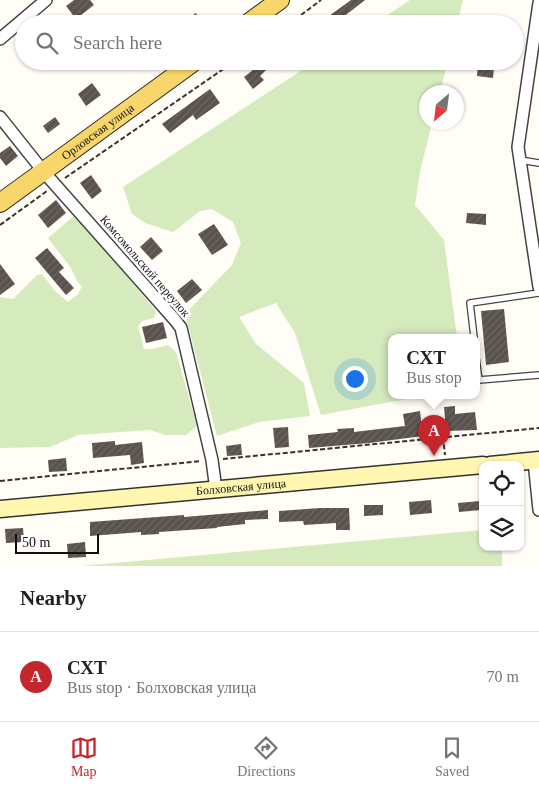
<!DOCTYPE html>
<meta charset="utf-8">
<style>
:root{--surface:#fff;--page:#f2f2f2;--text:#202124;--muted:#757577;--line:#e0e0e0;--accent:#c4262e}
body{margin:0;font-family:"Times New Roman",serif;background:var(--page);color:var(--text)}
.controls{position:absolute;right:15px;bottom:15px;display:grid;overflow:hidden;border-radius:10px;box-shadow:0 1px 4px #0004}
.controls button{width:45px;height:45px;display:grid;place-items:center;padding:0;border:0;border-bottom:1px solid var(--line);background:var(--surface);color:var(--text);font:25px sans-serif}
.compass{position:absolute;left:419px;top:85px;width:45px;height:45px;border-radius:50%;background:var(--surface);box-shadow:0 1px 4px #0004;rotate:208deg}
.scale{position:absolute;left:15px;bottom:12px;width:84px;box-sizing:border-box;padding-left:5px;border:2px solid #111;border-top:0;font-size:14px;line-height:18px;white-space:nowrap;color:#111;-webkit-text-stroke:4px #fff;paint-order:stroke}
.you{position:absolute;left:354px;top:378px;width:18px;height:18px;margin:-12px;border:4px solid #fff;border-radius:50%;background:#1a73e8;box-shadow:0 0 0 8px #1a73e833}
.badge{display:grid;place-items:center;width:32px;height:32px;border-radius:50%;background:var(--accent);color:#fff;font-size:16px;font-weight:700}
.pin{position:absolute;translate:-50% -41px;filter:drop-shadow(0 1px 2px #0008)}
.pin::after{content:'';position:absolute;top:26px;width:18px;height:15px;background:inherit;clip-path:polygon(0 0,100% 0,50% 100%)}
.popup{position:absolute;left:388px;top:334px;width:92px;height:65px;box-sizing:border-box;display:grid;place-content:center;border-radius:10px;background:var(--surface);filter:drop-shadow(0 1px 4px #0005);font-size:16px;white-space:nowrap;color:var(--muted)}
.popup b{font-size:19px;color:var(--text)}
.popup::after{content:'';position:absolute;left:50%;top:100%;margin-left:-10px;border:10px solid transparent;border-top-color:var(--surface)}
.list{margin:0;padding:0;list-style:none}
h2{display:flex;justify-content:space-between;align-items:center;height:65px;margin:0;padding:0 20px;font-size:21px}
h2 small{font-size:16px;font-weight:400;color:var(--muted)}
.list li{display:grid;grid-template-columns:32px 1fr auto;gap:15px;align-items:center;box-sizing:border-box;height:90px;padding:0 20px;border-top:1px solid var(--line)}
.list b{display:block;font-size:19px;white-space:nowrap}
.list p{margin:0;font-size:16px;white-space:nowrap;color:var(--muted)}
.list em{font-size:16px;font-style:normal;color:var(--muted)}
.icon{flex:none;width:28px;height:28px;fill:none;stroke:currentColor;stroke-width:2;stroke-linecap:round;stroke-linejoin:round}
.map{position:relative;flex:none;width:539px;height:566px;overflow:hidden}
.search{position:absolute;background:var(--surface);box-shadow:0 1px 4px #0004;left:15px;right:15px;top:15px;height:55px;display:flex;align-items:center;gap:12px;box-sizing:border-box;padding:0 18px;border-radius:28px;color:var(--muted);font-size:19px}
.sheet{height:155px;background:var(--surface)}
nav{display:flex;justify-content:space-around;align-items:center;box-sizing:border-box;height:70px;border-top:1px solid var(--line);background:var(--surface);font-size:14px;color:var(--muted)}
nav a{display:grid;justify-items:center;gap:2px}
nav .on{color:var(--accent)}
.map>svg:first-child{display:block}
.park{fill:#d5ebbd}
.building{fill:url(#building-hatch)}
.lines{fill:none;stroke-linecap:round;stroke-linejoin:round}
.service-casing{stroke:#444;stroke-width:8}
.minor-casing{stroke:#444;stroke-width:14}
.secondary-casing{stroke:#333;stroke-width:19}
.primary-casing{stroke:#222;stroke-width:20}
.path{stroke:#333;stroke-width:2;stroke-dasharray:5 2.5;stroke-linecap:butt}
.service{stroke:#fff;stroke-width:5.5}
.minor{stroke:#fff;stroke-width:11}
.secondary{stroke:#fff6b0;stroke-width:16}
.primary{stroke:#f9d66b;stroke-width:18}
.labels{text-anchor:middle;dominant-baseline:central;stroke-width:5;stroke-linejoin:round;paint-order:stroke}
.street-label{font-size:12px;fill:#111;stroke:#fff}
</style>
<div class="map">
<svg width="539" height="566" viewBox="0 0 539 566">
<defs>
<pattern id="building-hatch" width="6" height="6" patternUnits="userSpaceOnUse" patternTransform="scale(1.25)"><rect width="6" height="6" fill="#5a524d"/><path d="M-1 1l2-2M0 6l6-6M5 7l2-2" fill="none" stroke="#6d6662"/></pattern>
</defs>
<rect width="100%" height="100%" fill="#fffdf5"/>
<g class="park">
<polygon points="410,0 463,0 457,24 374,24"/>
<polygon points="316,61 448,61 440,92 426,92 426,122 432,123 420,172 415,205 444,240 457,337 392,337 392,395 427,395 321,415 295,333 276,303 239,317 256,344 304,383 310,416 259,422 217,436 185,314 232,265 241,243 233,222 212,209 200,211 173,232 145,223 132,214 123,187"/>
<polygon points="75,215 156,311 154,318 142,321 138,326 144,349 152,349 168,345 176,352 197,426 186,435 165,435 150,430 78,435 50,447 0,448 0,297 13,299 37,275 42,274 54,290 68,302 77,295 82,287 77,281 71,268 48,238"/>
<polygon points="483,530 483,547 502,547 502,566 81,566"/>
</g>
<g class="building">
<polygon points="74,0 90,0 94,5 76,19 66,6"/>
<polygon points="351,0 365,0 342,18 346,24 318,24"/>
<polygon points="196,13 203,24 180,24"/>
<polygon points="264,61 275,61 260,76 264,80 253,89 244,77"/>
<polygon points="478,65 494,67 493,78 477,76"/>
<polygon points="92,83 101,95 86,106 78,94"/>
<polygon points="210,89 220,103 196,120 193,115 170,133 162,124"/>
<polygon points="55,117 60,124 48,133 43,126"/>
<polygon points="10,146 18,156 6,166 0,158 0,153"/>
<polygon points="91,175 102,191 92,199 80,183"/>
<polygon points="56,200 66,213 48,228 38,215"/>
<polygon points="467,213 486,214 486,225 466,223"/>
<polygon points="214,224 228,245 212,255 198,234"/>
<polygon points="151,237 163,251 152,260 140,247"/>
<polygon points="47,248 64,268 59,272 74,288 66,295 35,258"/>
<polygon points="0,264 15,284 0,295"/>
<polygon points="192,279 202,290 186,303 177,291"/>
<polygon points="504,309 509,362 486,365 481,311"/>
<polygon points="163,322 167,338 146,343 142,327"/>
<polygon points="455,406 455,414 475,412 477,430 446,431 444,407"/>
<polygon points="420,411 423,436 369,443 309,448 308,435 338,432 337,429 354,428 354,432 405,426 403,414"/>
<polygon points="288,427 289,447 275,448 273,428"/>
<polygon points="115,441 115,445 142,442 144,463 131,465 130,455 93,458 92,443"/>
<polygon points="241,444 242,455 227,456 226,446"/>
<polygon points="66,458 67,471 49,472 48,460"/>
<polygon points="431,500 432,513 410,515 409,502"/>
<polygon points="480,501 481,510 459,512 458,503"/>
<polygon points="364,505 383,505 383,515 364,516"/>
<polygon points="320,508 349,508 350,530 336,530 336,523 304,525 303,521 279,522 279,511"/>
<polygon points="268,510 268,519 245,520 245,524 217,527 217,528 159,532 159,534 141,535 141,532 90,536 90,522 184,515 184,517"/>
<polygon points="23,528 24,542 6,543 5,529"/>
<polygon points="85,542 86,557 68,558 67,544"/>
</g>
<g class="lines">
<defs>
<g id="service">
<polyline points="520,160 539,163"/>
<polyline points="474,337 470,303 539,293"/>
<polyline points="476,358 479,380 539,375"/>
</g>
<g id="minor">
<polyline points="539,3 518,147 539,287"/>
<polyline points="0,39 46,0"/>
<polyline points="0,117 43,171 175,320 181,328 212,460 216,490"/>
<polyline points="534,461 539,510"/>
</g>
<g id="secondary">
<polyline points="490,465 539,460"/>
<path id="s1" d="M0,509L483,465"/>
</g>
<g id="primary">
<polyline points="247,24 280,0"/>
<path id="s2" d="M0,203L195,61"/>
</g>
</defs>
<use href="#service" class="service-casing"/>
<use href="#minor" class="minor-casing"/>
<use href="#secondary" class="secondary-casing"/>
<use href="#primary" class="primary-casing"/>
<g class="path">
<polyline points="226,24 234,18"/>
<polyline points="289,24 321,0"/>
<polyline points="65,178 235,61"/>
<polyline points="0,225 47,191"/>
<polyline points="443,437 445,455"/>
<polyline points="223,459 539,428"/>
<polyline points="0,481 201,461"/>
</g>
<use href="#service" class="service"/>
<use href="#minor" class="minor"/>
<use href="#secondary" class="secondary"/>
<use href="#primary" class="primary"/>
</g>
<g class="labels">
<g class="street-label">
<text stroke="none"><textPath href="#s2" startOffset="121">Орловская улица</textPath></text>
<text transform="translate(145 266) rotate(49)">Комсомольский переулок</text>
<text stroke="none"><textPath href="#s1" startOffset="242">Болховская улица</textPath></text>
</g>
</g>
</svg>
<div class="controls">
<button><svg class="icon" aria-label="locate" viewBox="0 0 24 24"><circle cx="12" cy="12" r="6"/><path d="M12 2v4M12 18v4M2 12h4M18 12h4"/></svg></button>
<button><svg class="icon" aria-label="layers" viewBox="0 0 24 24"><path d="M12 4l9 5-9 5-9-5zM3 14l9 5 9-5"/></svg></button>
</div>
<svg class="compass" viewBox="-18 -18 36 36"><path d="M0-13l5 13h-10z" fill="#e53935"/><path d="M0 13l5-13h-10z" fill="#757577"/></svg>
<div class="scale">50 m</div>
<div class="you"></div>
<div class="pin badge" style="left:434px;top:456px">A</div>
<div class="popup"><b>СХТ</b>Bus stop</div>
<div class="search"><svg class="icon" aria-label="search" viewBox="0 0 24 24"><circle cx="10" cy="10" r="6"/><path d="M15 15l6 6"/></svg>Search here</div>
</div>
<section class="sheet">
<h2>Nearby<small></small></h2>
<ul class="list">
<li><span class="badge">A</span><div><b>СХТ</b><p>Bus stop · Болховская улица</p></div><em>70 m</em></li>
</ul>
</section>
<nav>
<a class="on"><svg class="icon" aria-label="map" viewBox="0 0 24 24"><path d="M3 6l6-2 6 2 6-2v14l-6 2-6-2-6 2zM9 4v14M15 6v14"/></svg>Map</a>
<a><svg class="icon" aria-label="directions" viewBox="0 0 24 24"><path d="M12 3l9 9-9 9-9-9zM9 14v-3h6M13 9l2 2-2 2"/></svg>Directions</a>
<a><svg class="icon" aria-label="saved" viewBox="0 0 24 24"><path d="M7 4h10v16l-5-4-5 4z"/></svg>Saved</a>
</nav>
